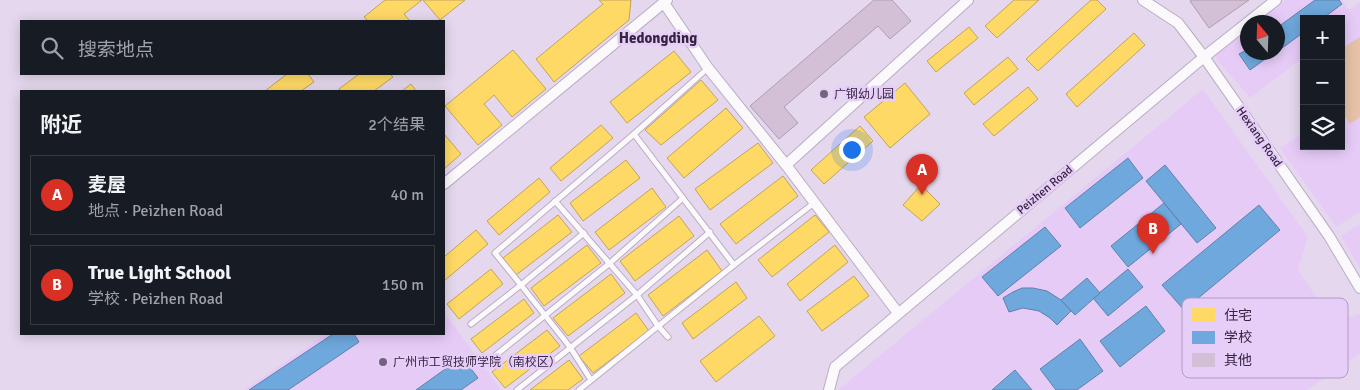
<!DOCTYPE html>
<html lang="zh">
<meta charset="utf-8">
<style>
:root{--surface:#171b24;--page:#242831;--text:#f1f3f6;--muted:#9ea1a6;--line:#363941;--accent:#d93025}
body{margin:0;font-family:Signika,"Noto Sans SC",sans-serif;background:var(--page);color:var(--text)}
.controls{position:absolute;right:15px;top:15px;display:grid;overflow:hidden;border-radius:0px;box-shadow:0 2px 12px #0003}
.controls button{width:45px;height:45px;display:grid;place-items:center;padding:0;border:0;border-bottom:1px solid var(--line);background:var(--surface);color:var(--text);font:25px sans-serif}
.compass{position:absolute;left:1240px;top:15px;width:45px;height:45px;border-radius:50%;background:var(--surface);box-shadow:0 2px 12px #0003;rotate:341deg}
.you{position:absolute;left:851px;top:149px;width:18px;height:18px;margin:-12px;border:4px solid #fff;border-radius:50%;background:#1a73e8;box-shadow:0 0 0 8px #1a73e833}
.badge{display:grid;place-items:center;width:32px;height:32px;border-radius:50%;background:var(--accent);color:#fff;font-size:16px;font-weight:700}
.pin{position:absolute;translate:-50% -41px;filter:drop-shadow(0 1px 2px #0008)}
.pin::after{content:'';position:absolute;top:26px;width:18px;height:15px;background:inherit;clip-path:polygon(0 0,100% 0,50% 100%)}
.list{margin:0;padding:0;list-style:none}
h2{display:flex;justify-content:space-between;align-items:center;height:65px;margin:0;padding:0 20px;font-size:21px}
h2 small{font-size:16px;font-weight:400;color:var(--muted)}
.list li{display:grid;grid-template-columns:32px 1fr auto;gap:15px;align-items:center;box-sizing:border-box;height:80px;margin:0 10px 10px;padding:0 10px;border:1px solid var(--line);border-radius:0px}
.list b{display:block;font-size:19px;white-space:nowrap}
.list p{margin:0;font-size:16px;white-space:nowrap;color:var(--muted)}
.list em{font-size:16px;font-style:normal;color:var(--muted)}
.icon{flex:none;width:28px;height:28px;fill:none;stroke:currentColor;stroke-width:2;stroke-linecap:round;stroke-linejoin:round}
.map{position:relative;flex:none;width:1360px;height:390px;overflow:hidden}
.search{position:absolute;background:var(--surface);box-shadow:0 2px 12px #0003;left:20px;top:20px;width:425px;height:55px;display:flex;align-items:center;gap:12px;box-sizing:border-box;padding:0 18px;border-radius:0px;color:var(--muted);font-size:19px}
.panel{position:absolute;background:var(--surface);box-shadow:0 2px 12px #0003;left:20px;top:90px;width:425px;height:245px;border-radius:0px}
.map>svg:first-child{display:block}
.built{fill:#e6cbf7}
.green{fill:#e6c3a8}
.homes{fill:#ffd966;stroke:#c2a35b}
.schools{fill:#6fa8dc;stroke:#5e81ad}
.building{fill:#d3c0d6;stroke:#ae9db0}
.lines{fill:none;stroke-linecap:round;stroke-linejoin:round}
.lane-casing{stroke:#baadc3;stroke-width:7}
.street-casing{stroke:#baadc3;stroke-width:12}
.lane{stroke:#fbf9fc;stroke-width:5}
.street{stroke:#fbf9fc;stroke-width:10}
.poi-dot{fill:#73647d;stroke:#e7cef8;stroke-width:2}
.labels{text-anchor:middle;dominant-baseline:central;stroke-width:5;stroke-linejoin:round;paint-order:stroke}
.poi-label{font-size:12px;fill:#352540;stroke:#e7cef8;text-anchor:start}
.street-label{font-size:12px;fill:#352540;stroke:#e7cef8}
.quarter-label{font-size:15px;font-weight:bold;fill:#352540;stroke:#e7cef8}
.key{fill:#e7cef8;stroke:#b29bc1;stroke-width:1}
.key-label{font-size:14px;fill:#352540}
</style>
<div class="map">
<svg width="1360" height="390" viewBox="0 0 1360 390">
<rect width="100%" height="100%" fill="#e5d8ee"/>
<g class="built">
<polygon points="1285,0 1342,0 1349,10 1360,2 1360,212 1336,227 1280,148 1304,133 1304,146 1341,146 1341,19 1304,19 1304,62 1301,59 1250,98 1212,54 1247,28 1248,52 1278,52 1278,22 1254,22"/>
<polygon points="1203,89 1308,237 1298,270 1317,298 1336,321 1360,314 1360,353 1307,390 838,390"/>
<polygon points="1360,224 1360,268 1341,236"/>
<polygon points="444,312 501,390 244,390 326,334 444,334"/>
</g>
<polygon class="green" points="1360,37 1360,117 1350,124 1341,110 1341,49"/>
<g class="homes">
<polygon points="385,0 422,0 404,14 410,21 368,21 364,17"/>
<polygon points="423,0 465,0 440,20"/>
<polygon points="599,0 631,0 629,20 554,82 536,59 603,4"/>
<polygon points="1014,0 1039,0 997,38 985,26"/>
<polygon points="1091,0 1097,0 1106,9 1038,71 1026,59"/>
<polygon points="969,27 978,38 936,72 927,61"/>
<polygon points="1134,33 1145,45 1077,107 1066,94"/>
<polygon points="513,50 546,89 512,117 494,95 484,104 502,125 478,145 445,106"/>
<polygon points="674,51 691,72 627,123 610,102"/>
<polygon points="1008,57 1018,69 974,105 964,93"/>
<polygon points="287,74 308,74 314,82 301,91 265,91"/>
<polygon points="359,74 390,74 393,77 374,91 340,91 339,89"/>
<polygon points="701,80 718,100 661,145 645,130"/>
<polygon points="905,83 930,114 890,148 864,117"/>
<polygon points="411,84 416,91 402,91"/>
<polygon points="1028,87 1038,99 994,136 983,124"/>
<polygon points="726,108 743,128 684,178 667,158"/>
<polygon points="601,125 613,138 561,181 550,168"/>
<polygon points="860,126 873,141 824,184 811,170"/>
<polygon points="444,134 461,154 444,169"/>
<polygon points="758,143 773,163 710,210 695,189"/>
<polygon points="626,160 640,178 583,221 570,203"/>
<polygon points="783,176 798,196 736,244 720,224"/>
<polygon points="539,178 550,192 499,235 487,221"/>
<polygon points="921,185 940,204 922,221 903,205"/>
<polygon points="652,188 666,207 609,250 595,232"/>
<polygon points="558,215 572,232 516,275 503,258"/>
<polygon points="815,215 829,232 772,277 758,260"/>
<polygon points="679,216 694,236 635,281 620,261"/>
<polygon points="476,230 488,244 444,281 444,257"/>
<polygon points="587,245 601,263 544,306 531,288"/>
<polygon points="835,245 848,262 800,301 787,284"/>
<polygon points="707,250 722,271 663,316 648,295"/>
<polygon points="491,269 503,284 459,319 447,304"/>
<polygon points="611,274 625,293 568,336 553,318"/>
<polygon points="854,276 869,296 822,331 807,311"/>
<polygon points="736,282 747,298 693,339 682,323"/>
<polygon points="524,299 534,313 482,353 471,339"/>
<polygon points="636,313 649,331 593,373 579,356"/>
<polygon points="759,316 775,336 716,382 700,361"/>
<polygon points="547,330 560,346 505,388 492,372"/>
<polygon points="569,360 583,379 568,390 530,390"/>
</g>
<g class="schools">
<polygon points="1315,0 1339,0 1342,4 1322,19 1304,19 1304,32 1278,51 1278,27"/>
<polygon points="1248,49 1248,52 1275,52 1250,70 1239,54"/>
<polygon points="1128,158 1143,178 1080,228 1065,208"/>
<polygon points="1165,165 1216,228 1197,243 1146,181"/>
<polygon points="1164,203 1181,224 1128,267 1111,246"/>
<polygon points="1259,205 1280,230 1184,310 1162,285"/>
<polygon points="1045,227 1061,246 998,296 982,277"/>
<polygon points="1128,269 1143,287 1108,316 1093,298"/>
<polygon points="1087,278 1100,293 1075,315 1061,300"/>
<polygon points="1022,288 1033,288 1047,291 1061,300 1071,311 1057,325 1050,318 1039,311 1023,308 1009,312 1003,298 1013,292"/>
<polygon points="1146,306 1165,331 1120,367 1100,341"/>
<polygon points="333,334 354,334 359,342 288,390 249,390"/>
<polygon points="1080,339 1103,371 1077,390 1056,390 1040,369"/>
<polygon points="462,357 478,378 461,390 416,390"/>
<polygon points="1015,370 1032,390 992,390"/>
</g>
<g class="building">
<polygon points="874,0 892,0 911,21 890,39 878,26 784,107 798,123 779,139 750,106"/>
<polygon points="1192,0 1249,0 1209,28 1190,1"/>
</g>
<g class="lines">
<defs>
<g id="lane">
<polyline points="634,134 734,265"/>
<polyline points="555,201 637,295 658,326 668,337"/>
<polyline points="471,324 521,285 584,233"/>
<polyline points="491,359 610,263 683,198"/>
<polyline points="591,380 570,347 521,285 495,253 634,134 708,68"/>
<polyline points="517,390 637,295 710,232"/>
<polyline points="579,390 734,265 814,203"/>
</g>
<g id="street">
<polyline points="1143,0 1178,23 1204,57 1329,236 1360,288"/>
<polyline points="664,3 708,68 786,165 898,313"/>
<polyline points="786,165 968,0"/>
<polyline points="444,184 667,0"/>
<polyline points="829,390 835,367 1204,57 1276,0"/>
</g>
</defs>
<use href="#lane" class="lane-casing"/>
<use href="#street" class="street-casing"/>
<use href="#lane" class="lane"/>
<use href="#street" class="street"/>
</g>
<g class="poi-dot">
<circle cx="824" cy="94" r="5"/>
<circle cx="383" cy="362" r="5"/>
</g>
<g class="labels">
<g class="poi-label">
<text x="834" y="94">广钢幼儿园</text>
<text x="393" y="362">广州市工贸技师学院（南校区）</text>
</g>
<g class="street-label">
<text transform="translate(1259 137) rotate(55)">Hexiang Road</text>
<text transform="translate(1045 190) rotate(-40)">Peizhen Road</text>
</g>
<g class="quarter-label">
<text x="658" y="38">Hedongding</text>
</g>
</g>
<rect x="1182" y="298" width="166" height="80" rx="8" class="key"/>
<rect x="1192" y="308" width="23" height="14" fill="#ffd966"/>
<rect x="1192" y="331" width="23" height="13" fill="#6fa8dc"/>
<rect x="1192" y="353" width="23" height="14" fill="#d3c0d6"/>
<g class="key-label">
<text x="1224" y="320">住宅</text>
<text x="1224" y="342">学校</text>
<text x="1224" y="365">其他</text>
</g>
</svg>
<div class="controls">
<button>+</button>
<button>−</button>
<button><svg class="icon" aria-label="layers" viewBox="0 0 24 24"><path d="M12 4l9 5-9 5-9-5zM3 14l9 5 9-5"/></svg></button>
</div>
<svg class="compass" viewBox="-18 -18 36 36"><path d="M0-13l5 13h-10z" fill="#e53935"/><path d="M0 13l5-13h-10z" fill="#9ea1a6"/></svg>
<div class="you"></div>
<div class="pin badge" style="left:922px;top:195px">A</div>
<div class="pin badge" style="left:1153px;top:254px">B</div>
<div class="search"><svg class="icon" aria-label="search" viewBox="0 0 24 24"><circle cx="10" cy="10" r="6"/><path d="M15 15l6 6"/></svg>搜索地点</div>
<section class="panel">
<h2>附近<small>2个结果</small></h2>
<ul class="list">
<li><span class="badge">A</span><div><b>麦屋</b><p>地点 · Peizhen Road</p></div><em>40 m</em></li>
<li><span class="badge">B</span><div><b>True Light School</b><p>学校 · Peizhen Road</p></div><em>150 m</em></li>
</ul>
</section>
</div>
